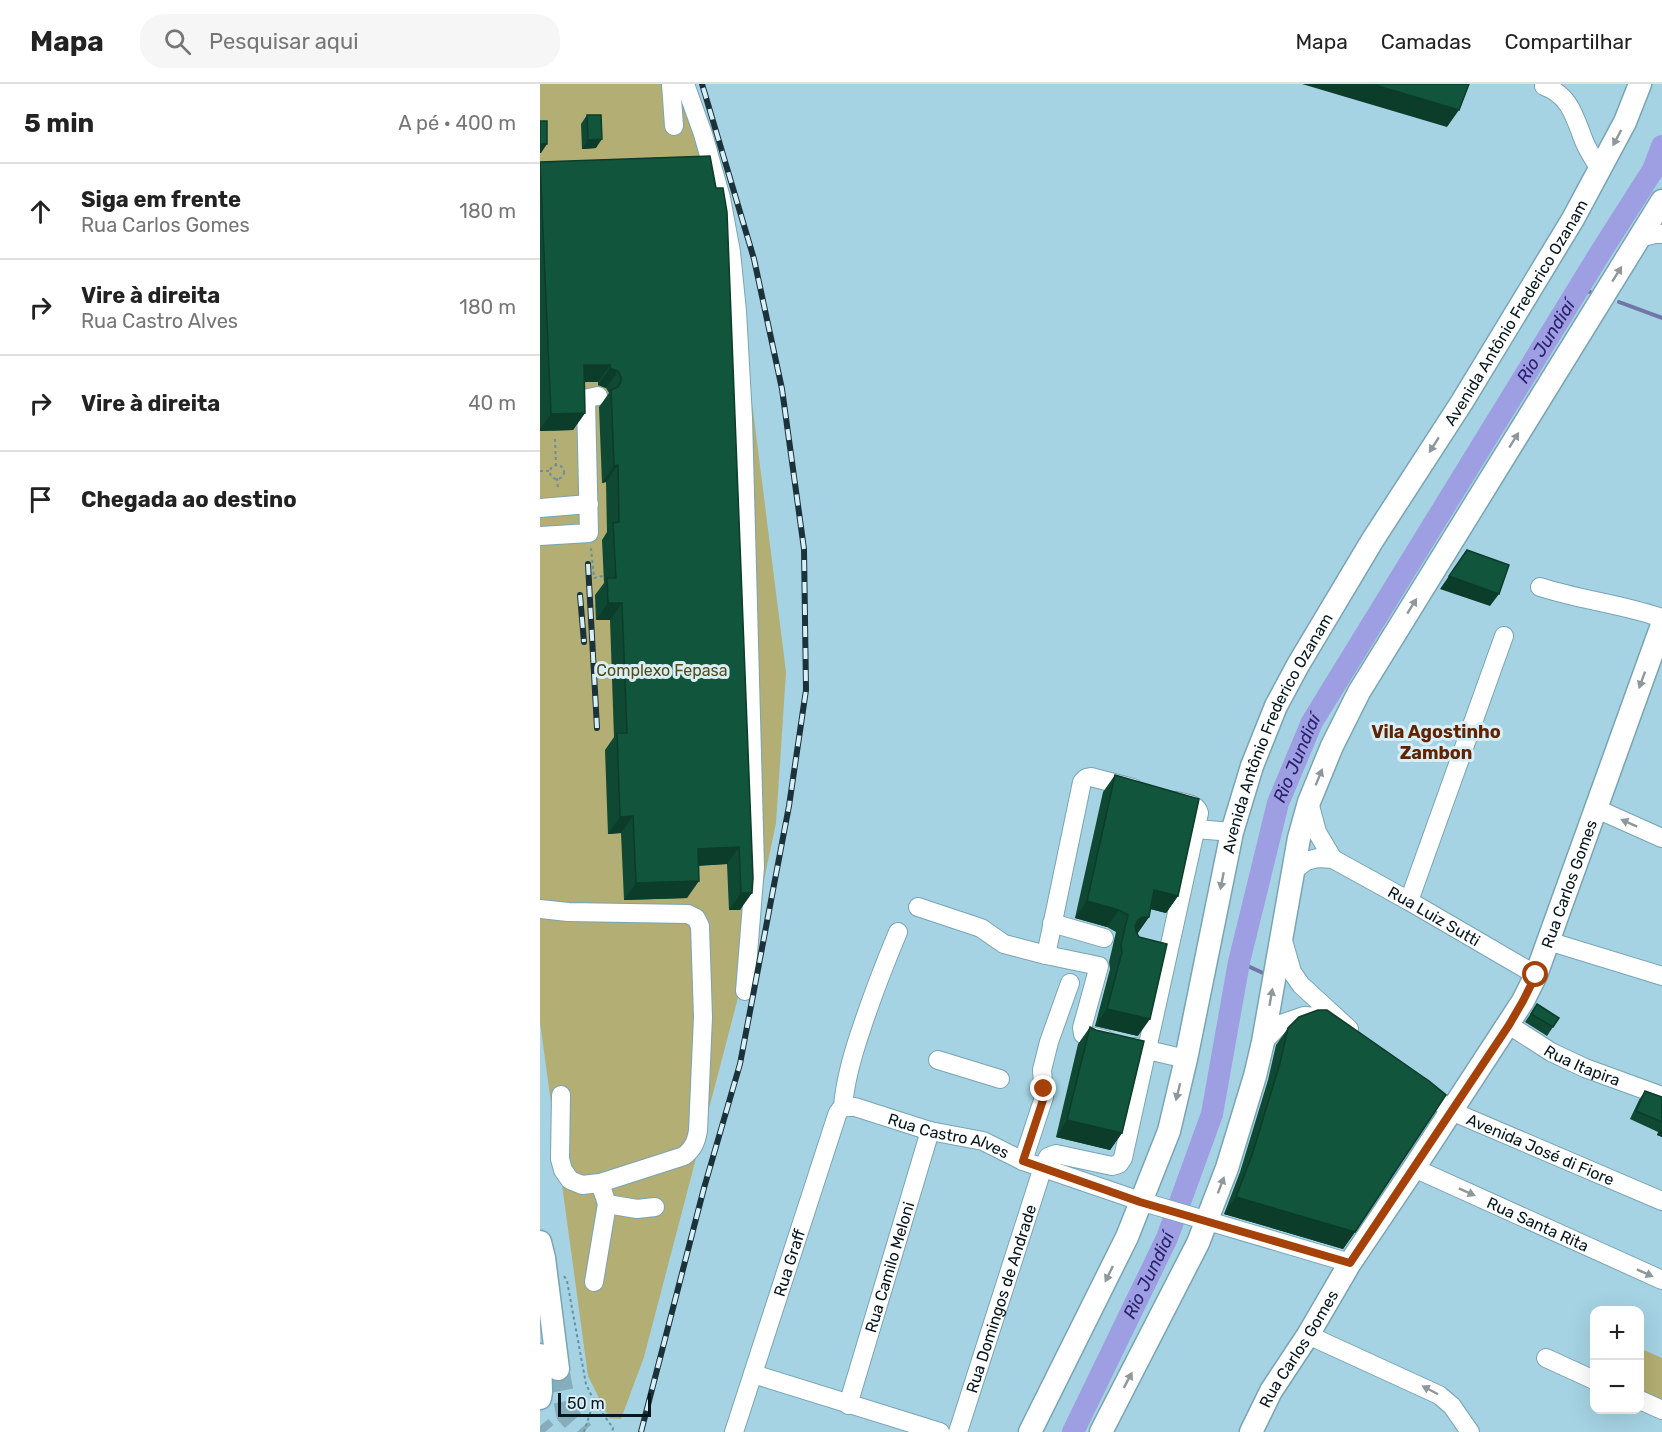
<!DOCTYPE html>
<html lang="pt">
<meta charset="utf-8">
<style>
:root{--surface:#fff;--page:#f6f6f6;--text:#222;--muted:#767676;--line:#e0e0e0}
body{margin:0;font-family:Rubik,sans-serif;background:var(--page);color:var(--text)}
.controls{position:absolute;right:18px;bottom:18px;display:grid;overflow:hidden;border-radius:12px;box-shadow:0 6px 24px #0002}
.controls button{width:54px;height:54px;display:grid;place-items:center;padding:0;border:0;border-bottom:2px solid var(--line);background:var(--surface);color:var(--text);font:30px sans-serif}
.scale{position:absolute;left:18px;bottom:15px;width:93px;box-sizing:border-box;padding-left:6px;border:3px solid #05171d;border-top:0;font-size:16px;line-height:21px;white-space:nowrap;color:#05171d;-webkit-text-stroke:4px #d9eff8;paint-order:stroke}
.stop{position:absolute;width:18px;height:18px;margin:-14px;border:4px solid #a54209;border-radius:50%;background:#fff}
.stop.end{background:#a54209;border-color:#fff;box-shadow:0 2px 6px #0008}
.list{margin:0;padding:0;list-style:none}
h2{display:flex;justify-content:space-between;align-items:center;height:78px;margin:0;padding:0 24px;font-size:26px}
h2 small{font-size:20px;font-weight:400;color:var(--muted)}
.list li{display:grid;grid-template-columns:39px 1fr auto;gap:18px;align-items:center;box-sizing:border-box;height:96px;padding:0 24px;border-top:2px solid var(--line)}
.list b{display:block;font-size:22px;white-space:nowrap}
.list p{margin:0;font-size:20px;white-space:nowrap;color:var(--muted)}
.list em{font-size:20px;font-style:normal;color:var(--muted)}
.icon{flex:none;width:33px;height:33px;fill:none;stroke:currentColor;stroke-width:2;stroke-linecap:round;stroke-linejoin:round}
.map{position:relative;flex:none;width:1122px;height:1348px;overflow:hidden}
header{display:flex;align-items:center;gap:36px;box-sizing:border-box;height:84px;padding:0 30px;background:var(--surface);border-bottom:2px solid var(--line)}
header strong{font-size:28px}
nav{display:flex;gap:33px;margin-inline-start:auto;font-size:21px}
.search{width:420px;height:54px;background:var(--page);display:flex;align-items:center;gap:15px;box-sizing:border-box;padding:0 21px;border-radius:24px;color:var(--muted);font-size:22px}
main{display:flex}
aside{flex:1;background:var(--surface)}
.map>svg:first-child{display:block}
.green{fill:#b3ae73}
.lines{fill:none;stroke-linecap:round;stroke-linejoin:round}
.stream{stroke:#7076a7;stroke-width:4}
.river{stroke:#9e9ee2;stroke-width:22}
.major-tunnel{stroke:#85adbc;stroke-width:22;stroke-dasharray:22 11;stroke-linecap:butt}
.minor-casing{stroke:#78a4b5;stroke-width:20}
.major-casing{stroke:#78a4b5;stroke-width:25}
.path{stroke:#6b8f9c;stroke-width:2;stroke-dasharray:3 3;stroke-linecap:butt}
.minor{stroke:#fff;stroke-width:18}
.major{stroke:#fff;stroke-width:22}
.rail-casing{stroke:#1c323a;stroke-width:6}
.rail{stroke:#d9eff8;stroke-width:4;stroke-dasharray:11;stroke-linecap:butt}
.wall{fill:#0f4934}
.shaded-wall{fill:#0c3c2a}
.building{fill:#11553c;stroke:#0c3c2a;stroke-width:1.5}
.oneway{fill:#8e9799}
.route{stroke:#a54209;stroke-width:8}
.labels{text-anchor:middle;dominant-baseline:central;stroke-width:6;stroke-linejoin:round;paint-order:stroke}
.street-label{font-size:16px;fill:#05171d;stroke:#d9eff8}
.park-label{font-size:16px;fill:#534d13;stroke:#d9eff8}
.water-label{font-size:18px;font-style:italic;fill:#2c1f6d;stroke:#d9eff8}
.neighbourhood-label{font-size:18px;font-weight:bold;fill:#622301;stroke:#d9eff8}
</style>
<header>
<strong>Mapa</strong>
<div class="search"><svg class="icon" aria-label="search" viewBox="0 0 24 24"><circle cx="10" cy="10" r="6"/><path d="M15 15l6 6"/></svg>Pesquisar aqui</div>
<nav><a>Mapa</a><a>Camadas</a><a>Compartilhar</a></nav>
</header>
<main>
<aside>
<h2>5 min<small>A pé · 400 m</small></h2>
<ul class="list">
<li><svg class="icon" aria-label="ahead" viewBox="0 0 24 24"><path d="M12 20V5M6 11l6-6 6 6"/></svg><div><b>Siga em frente</b><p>Rua Carlos Gomes</p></div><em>180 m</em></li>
<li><svg class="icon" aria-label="right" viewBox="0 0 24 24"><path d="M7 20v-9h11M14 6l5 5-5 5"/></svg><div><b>Vire à direita</b><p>Rua Castro Alves</p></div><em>180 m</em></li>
<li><svg class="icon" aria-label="right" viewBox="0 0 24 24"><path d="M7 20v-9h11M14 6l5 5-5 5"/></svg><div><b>Vire à direita</b></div><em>40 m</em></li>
<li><svg class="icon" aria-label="arrive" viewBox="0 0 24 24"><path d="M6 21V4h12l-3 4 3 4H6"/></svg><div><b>Chegada ao destino</b></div></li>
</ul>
</aside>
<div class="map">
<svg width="1122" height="1348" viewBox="0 0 1122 1348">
<rect width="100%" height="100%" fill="#a5d3e4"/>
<g class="green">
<polygon points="0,0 154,0 187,120 246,588 236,739 205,887 104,1273 81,1335 69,1334 48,1292 0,938"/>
<polygon points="1104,1266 1122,1274 1122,1318 1100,1308 1100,1272"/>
</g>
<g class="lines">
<g class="stream">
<polyline points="1039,204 1050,208"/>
<polyline points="1079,218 1122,234"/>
<polyline points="699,878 723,889"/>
</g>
<path class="river" id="s1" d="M533,1348L627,1154L672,1030L699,878L738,719L772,638L1062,166L1113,86L1122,62"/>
<g class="major-tunnel">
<polyline points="18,1285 27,1330 43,1348"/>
<polyline points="0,1342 5,1348"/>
</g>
<defs>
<g id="minor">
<polyline points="131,0 134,42"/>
<polyline points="145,0 163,50 181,114 191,168 197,227 203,334 215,783 205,907"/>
<path d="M1004,2C1030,11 1035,34 1044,57C1048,67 1054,76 1060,85"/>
<polyline points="1099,154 1115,150 1122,150"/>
<polyline points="0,424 49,420"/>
<polyline points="0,452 49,449 46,316 48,314 58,312"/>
<path d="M1000,503C1040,516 1082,520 1122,534"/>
<polyline points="769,718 777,748 793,775"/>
<polyline points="1057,725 1122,754"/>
<polyline points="656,745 692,748"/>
<path id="s2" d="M753,787L766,777L778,774L793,775L869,817L996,891"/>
<polyline points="869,817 964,552"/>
<polyline points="378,823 441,844 464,860 506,871 559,882 542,944 543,950 566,956"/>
<path d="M0,825L28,828L148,830L156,834L160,842L163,933L158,1047C156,1058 153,1065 144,1072L60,1099L42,1101L30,1096L23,1086L20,1075L21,1011"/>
<polyline points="512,839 564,854"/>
<polyline points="742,853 752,888 761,901 809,945"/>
<polyline points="1008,857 1122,892"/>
<polyline points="506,871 542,698 546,694 551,693 593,704"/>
<path id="s3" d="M969,941L1011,968L1045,984L1122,1012"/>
<polyline points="723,958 741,940 764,932 782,933"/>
<polyline points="595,963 646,975"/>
<polyline points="398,976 460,995"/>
<path id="s4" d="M882,1003L911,1027L1122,1117"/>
<path d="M303,1023C305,995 313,969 322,943C333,910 345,879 358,848"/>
<polyline points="483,1077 504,1013 502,986 509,958 530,899"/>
<path id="s5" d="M874,1084L1122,1196"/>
<polyline points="67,1120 97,1125 115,1123"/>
<polyline points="54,1198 67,1120 60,1099"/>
<polyline points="768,1251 899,1311 912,1322 930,1348"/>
<polyline points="1006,1274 1054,1296"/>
<polyline points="213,1290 400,1348"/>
<polyline points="1100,1316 1122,1326"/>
<path id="s6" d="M308,1321L390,1047"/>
<path id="s7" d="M194,1348L297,1031C300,1022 307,1023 315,1023L390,1047L443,1057L483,1077L600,1117L810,1179"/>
<path id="s8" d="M418,1348L503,1083L508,1073L516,1070L572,1082L579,1080L583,1074L659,729C657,720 645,719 636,717"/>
</g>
<g id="major">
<polyline points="0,1158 4,1174 18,1285"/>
<polyline points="0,1271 1,1308 0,1314"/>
<path id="s9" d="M490,1348L587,1153L629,1047L646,975L692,748L712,682L736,622L758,581L832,457L922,318L1033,135L1085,38L1100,0"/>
<polyline points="561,1348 658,1159 687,1084 715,992 723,958 759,754 769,718 792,662 819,608 1122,117"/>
<path id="s10" d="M711,1348L731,1307L768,1251L810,1179L874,1084L983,917L996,891L1122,541"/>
</g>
</defs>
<use href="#minor" class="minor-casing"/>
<use href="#major" class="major-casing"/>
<g class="path">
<polyline points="15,355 16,381"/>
<circle cx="17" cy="388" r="7"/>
<polyline points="0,387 9,387"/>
<polyline points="17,394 18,406"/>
<polyline points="51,464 54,494 63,492"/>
<polyline points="24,1192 27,1197 46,1300 54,1317 73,1344 72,1348"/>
<polyline points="44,1348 54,1317"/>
</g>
<use href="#minor" class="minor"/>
<use href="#major" class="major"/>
<defs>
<g id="rail">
<polyline points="48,480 57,644"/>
<polyline points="40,511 44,558"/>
<polyline points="101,1348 164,1104 200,980 249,722 266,606 264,465 242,305 214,175 162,0"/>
</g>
</defs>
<use href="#rail" class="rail-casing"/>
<use href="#rail" class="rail"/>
</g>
<g class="wall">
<polygon points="47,31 56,64 42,65 41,40"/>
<polygon points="170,72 213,794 200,826 189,826 187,780 158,782 147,814 84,816 81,749 68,750 65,666 74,653 70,536 56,536 55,511 64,499 62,456 67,448 66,398 62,399 59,323 69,309 66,304 58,301 58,298 44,298 45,329 33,346 0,347 0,78"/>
<polygon points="575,691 638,812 626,829 610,825 609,833 597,850 598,952 555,942 570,885 569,878 576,848 567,843 535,834 563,708"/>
<polygon points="997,920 1013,943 1007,952 985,938"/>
<polygon points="550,943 582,1049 570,1066 516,1053 538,960"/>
<polygon points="748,944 815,1148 803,1165 684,1130 700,1088 728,996 736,961"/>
<polygon points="1105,1007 1122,1013 1122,1053 1117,1051 1118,1048 1090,1035 1099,1016"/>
</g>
<g class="shaded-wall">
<polygon points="762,0 832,0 919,26 907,43"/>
<polygon points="62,55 56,64 42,65 48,56"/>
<polygon points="0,60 7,60 1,69 0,69"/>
<polygon points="44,281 70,281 58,298 32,298"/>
<polygon points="70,284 78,287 66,304 58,301"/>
<polygon points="45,329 33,346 0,347 0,345 11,330"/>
<polygon points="78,381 66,398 62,399 74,382"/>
<polygon points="909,492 959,510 950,522 900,505"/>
<polygon points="68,519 82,519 70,536 56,536"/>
<polygon points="93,732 81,749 68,750 80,733"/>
<polygon points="199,763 187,780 146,782 158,765"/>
<polygon points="159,797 147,814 84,816 96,799"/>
<polygon points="614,806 638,812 626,829 603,823"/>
<polygon points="201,809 212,809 200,826 189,826"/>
<polygon points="547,817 579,826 567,843 535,834"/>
<polygon points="603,833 609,833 597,850 591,850 598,836"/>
<polygon points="567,925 610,935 598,952 555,942"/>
<polygon points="527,1036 582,1049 570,1066 516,1053"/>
<polygon points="1122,1044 1122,1053 1117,1051"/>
<polygon points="696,1113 815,1148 803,1165 684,1130"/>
</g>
<g class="building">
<polygon points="832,0 929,0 919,26"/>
<polygon points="47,31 61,31 62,55 48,56"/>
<rect x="0" y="37" width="7" height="23"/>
<polygon points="170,72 176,104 183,104 187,128 213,794 212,809 201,809 199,763 158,765 159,797 96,799 93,732 80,733 77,649 87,649 82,519 68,519 67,494 76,494 73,439 79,438 78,381 74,382 71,306 78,303 81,298 81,293 78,287 70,284 70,281 44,281 45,329 11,330 0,78"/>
<polygon points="927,466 969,481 959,510 909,492"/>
<polygon points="575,691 659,715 638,812 614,806 609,833 603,833 598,836 595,842 596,848 599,853 627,860 610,935 567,925 582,868 581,861 588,831 579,826 547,817"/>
<polygon points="997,920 1019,934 1013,943 991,930"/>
<polygon points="778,926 787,926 889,997 906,1011 815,1148 696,1113 712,1071 740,979 748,944 759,933"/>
<polygon points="550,943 556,946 604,957 582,1049 527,1036"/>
<polygon points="1105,1007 1122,1013 1122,1038 1096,1027"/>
</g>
<defs><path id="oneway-solid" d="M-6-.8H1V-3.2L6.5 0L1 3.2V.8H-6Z" transform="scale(1.5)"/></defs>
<g class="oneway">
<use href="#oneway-solid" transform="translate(1077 54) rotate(118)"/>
<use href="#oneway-solid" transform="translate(1077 190) rotate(-58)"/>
<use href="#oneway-solid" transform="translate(974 356) rotate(-58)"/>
<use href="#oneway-solid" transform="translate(894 361) rotate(123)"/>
<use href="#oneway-solid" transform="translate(872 522) rotate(-58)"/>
<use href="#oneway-solid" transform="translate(1102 596) rotate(110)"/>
<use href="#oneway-solid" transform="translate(779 693) rotate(-68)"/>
<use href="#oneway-solid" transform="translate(1089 739) rotate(-156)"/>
<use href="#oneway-solid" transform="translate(682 797) rotate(101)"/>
<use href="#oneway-solid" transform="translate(731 913) rotate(-80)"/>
<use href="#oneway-solid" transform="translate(638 1008) rotate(104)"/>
<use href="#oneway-solid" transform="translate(681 1101) rotate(-69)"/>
<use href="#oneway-solid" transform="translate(927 1108) rotate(24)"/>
<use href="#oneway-solid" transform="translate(1105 1189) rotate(24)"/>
<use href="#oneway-solid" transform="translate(569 1190) rotate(116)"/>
<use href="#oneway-solid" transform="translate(588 1296) rotate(-62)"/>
<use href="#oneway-solid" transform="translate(890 1306) rotate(-152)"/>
</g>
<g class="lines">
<polyline class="route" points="504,1005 504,1013 483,1077 600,1118 810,1179 969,941 983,917 996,891"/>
</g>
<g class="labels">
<g class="street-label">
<text stroke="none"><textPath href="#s9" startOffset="1232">Avenida Antônio Frederico Ozanam</textPath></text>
<text stroke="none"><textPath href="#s9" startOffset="746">Avenida Antônio Frederico Ozanam</textPath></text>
<text stroke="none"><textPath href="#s10" startOffset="636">Rua Carlos Gomes</textPath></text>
<text stroke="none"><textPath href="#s2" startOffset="160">Rua Luiz Sutti</textPath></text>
<text stroke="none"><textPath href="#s3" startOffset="84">Rua Itapira</textPath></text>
<text stroke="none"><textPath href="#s7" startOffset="453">Rua Castro Alves</textPath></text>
<text stroke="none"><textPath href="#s4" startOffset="135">Avenida José di Fiore</textPath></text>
<text stroke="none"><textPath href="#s5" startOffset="136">Rua Santa Rita</textPath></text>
<text stroke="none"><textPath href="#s7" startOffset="178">Rua Graff</textPath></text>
<text stroke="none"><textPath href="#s6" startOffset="144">Rua Camilo Meloni</textPath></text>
<text stroke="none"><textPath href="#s8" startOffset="140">Rua Domingos de Andrade</textPath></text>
<text stroke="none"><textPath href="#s10" startOffset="96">Rua Carlos Gomes</textPath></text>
</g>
<g class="park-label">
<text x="122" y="586">Complexo Fepasa</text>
</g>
<g class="water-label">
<text stroke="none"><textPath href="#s1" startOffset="1200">Rio Jundiaí</textPath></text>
<text stroke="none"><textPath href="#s1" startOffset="714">Rio Jundiaí</textPath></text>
<text stroke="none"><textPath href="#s1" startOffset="174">Rio Jundiaí</textPath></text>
</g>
<g class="neighbourhood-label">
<text x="896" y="648">Vila Agostinho<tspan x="896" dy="21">Zambon</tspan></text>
</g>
</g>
</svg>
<div class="controls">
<button>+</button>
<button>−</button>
</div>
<div class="scale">50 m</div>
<div class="stop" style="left:996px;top:891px"></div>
<div class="stop end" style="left:504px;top:1005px"></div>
</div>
</main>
